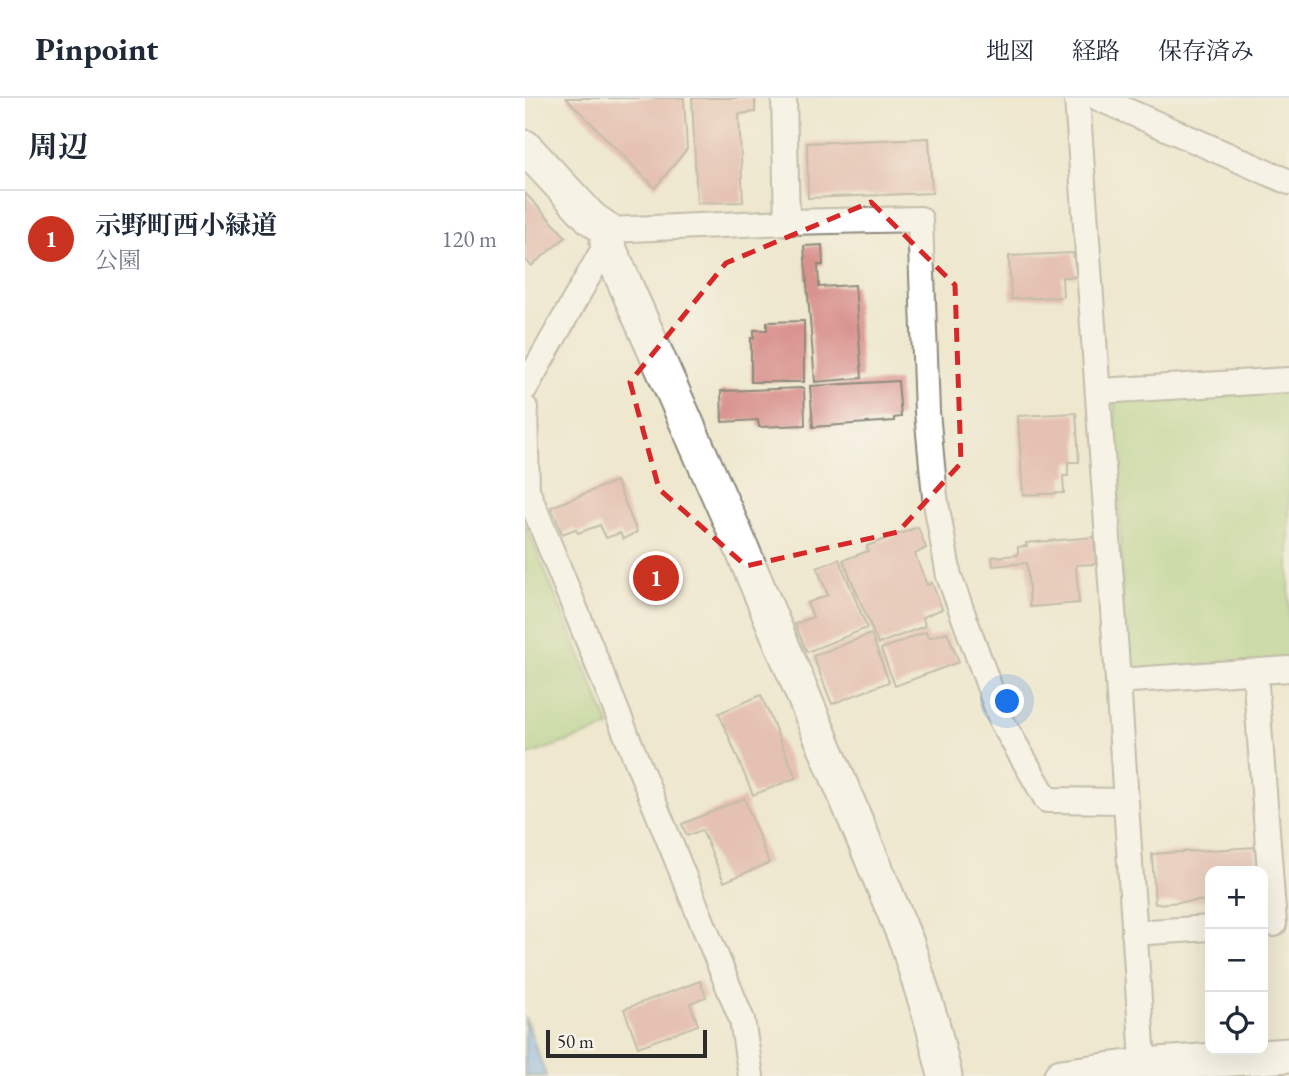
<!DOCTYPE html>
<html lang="ja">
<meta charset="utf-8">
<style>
:root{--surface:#fff;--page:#f6f6f7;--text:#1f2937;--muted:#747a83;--line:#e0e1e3;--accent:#c8321e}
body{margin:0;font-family:"EB Garamond","Noto Serif JP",serif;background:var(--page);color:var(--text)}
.controls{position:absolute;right:21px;bottom:21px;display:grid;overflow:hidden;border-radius:14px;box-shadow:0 7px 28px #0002}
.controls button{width:63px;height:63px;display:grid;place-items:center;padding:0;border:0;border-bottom:2px solid var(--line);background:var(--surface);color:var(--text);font:35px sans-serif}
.scale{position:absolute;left:21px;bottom:18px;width:161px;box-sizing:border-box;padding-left:7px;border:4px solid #2b2b2b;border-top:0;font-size:19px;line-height:24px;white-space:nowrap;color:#2b2b2b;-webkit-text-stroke:5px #f7f3e8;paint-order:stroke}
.you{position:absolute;left:483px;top:604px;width:24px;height:24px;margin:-18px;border:5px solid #fff;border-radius:50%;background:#1a73e8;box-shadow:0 0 0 10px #1a73e833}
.badge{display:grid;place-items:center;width:46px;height:46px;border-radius:50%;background:var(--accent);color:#fff;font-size:23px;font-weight:700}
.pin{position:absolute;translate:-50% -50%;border:4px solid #fff;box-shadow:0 2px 7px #0006}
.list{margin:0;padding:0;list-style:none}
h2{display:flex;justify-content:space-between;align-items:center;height:91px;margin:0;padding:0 28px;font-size:30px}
h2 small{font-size:23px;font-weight:400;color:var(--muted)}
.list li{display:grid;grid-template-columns:46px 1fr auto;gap:21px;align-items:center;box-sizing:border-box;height:98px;padding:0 28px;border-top:2px solid var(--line)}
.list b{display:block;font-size:26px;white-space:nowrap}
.list p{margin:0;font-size:23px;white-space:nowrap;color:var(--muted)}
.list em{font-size:23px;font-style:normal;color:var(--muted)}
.icon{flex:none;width:38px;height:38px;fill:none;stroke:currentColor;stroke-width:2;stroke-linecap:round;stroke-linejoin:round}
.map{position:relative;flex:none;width:764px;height:978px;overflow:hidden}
header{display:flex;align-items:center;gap:42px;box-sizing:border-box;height:98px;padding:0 35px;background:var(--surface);border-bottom:2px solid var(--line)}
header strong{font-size:33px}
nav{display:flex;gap:38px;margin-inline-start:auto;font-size:24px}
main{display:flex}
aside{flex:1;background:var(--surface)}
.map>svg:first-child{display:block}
.green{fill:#a5cd79;stroke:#687c52;stroke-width:2}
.water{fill:#7db3ec;stroke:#546f8c;stroke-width:2}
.building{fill:#d9938e}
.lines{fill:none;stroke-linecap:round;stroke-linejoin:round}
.street-casing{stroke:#8d8a7d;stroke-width:28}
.secondary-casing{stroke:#8d8a7d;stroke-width:37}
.street{stroke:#fff;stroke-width:24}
.secondary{stroke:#fff;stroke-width:33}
.marked{fill:none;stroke:#d62828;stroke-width:5;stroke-dasharray:14 9;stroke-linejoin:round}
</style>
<header>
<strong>Pinpoint</strong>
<nav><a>地図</a><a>経路</a><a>保存済み</a></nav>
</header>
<main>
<aside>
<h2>周辺<small></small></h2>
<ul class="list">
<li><span class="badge">1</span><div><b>示野町西小緑道</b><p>公園</p></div><em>120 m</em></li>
</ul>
</aside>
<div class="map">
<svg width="764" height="978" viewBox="0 0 764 978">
<rect width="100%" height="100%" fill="#f7f3e8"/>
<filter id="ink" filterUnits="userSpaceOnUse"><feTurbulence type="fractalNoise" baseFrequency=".0143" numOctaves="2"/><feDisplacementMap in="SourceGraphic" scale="14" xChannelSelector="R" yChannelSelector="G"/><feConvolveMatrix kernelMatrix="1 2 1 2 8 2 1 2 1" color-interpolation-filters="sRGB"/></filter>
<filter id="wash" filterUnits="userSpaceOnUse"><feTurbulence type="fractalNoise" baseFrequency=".00686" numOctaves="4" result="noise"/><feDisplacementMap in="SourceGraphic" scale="28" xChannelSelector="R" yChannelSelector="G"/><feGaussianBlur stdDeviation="1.57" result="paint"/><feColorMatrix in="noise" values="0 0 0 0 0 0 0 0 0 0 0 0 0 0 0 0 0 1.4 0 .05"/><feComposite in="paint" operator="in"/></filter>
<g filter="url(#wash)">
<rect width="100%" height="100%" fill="#efe8cf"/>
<g class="green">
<polygon points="764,292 764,562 601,573 589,301"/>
<polygon points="0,425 85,629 0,658"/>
</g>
<polygon class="water" points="0,919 21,978 0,978"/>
<g id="blocks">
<g class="building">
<polygon points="41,0 159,0 162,51 130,90"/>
<polygon points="167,0 230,0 230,14 214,16 218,104 172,105"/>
<polygon points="404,40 407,95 283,100 282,45"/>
<polygon points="0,95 41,139 6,168 0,161"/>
<polygon points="297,147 298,167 293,167 294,189 330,187 337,280 290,284 279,148"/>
<polygon points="548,155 552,179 537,179 538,199 486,201 484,158"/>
<polygon points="279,223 279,284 226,284 226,240 229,240 229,232 242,232 242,224"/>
<polygon points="373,283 376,319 369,320 369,323 288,329 285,288"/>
<polygon points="279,290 280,327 234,329 233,322 197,324 196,293"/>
<polygon points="551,315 554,364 543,364 543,378 538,378 539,395 498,397 493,318"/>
<polygon points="91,383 112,434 98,441 95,435 81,440 75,427 53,435 50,431 37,436 26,409"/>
<polygon points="393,429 401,450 390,456 402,487 407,485 417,511 398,519 400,528 353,546 318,462 343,453 342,448"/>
<polygon points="569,439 571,466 551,467 554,505 505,509 502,465 468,468 467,459 493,457 493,449 502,448 501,445"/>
<polygon points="314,461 342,530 282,554 270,526 288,519 282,505 303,497 292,470"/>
<polygon points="401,534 403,540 422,534 434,564 370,588 356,551"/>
<polygon points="346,536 364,584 307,606 288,558"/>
<polygon points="236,597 271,680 228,697 194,615"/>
<polygon points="219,700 244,765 199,784 177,732 162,738 157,726"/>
<polygon points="730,749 732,773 685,773 685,802 630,806 627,756"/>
<polygon points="175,883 181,899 165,905 173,927 113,949 99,911"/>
</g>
</g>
</g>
<g filter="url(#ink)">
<use href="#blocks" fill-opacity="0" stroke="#8d8a7d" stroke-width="2"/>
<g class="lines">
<defs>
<g id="street">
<polyline points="552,0 593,583 764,571"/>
<polyline points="573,0 764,84"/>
<polyline points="262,124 395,121 402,314 410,399 424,478 477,624 522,702 600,703"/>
<polyline points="83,132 262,124 259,0"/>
<polyline points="0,290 82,145"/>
<polyline points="574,293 764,282"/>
<polyline points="0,310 2,392 217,922 226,978"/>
<polyline points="730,574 749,826"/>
<polyline points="593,583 619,978"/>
<polyline points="609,835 685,830"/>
</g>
<g id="secondary">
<polyline points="0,49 66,120 83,132 82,145 209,432 382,845 408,928 420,978"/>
<polyline points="536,978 618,967 764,957"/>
</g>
</defs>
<use href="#street" class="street-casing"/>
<use href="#secondary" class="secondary-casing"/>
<use href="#street" class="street"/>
<use href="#secondary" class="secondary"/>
</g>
</g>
<path d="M0 0H764V978H0ZM346,104l84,83 6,178 -63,69 -152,34 -87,-77 -29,-107 96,-119z" fill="#efe8cf" fill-opacity=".55" fill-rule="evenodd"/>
<path class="marked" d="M346,104l84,83 6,178 -63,69 -152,34 -87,-77 -29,-107 96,-119z"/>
</svg>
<div class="controls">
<button>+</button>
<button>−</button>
<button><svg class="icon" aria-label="locate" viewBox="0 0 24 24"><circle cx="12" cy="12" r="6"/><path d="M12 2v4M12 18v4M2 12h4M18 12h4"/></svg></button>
</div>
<div class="scale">50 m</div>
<div class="you"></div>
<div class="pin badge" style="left:131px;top:480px">1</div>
</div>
</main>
